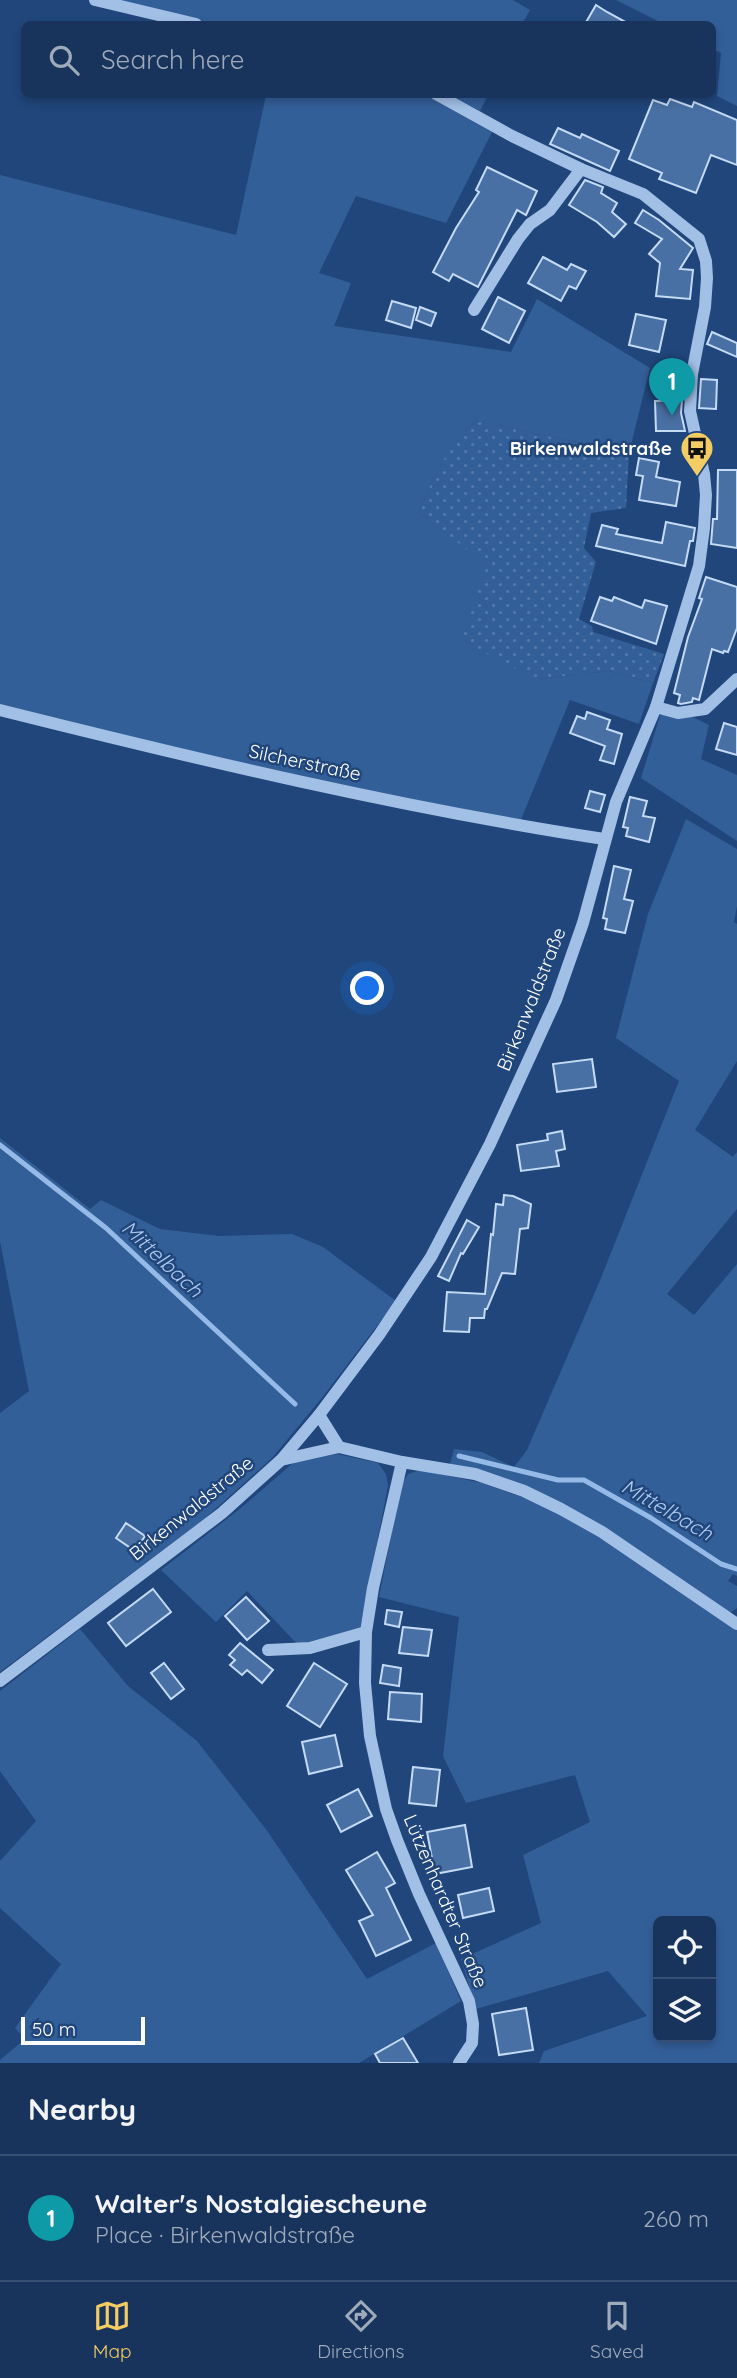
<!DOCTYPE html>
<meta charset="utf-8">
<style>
:root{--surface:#18345c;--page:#213c62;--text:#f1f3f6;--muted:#9faabb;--line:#364f72;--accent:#f3cc63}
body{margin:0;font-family:Quicksand,sans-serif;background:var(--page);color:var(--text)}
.controls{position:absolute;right:21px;bottom:21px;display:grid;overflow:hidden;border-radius:10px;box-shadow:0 4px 10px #0003}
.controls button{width:63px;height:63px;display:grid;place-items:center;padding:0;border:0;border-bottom:2px solid var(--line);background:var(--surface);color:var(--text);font:35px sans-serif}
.scale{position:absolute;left:21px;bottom:18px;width:124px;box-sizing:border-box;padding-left:7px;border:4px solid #fff;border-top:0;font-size:19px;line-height:24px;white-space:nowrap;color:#fff;-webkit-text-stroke:5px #20467b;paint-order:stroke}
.you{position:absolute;left:368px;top:989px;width:24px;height:24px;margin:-18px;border:5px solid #fff;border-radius:50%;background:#1a73e8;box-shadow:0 0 0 10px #1a73e833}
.badge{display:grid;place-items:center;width:46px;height:46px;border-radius:50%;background:var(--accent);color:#fff;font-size:23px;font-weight:700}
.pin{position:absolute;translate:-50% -58px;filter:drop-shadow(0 2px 4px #0008)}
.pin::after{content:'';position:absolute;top:37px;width:24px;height:21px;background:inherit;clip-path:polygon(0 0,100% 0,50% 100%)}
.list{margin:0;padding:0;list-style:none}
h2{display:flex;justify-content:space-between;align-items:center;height:91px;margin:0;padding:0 28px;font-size:30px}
h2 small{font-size:23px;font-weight:400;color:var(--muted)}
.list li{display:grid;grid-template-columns:46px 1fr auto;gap:21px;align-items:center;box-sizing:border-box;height:126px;padding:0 28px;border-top:2px solid var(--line)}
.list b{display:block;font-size:26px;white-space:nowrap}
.list p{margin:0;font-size:23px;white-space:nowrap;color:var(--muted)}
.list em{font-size:23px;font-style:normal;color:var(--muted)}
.icon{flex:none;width:38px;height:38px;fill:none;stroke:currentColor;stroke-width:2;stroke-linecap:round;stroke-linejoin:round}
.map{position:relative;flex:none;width:737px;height:2063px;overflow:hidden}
.search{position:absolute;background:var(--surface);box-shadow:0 4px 10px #0003;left:21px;right:21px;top:21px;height:77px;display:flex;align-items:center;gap:18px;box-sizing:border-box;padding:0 24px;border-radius:10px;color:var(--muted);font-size:26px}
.sheet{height:217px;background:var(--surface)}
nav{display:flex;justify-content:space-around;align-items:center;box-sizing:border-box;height:98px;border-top:2px solid var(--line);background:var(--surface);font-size:19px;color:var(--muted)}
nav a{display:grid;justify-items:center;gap:4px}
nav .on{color:var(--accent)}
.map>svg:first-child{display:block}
.green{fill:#335f99;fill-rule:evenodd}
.garden{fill:url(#garden-dots)}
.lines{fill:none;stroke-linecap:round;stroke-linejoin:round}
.stream{stroke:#96bae7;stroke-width:5}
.building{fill:#4970a4;stroke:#c5daf5;stroke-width:2}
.minor{stroke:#a2bfe6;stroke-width:12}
.labels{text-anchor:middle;stroke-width:5;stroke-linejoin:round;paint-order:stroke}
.poi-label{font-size:19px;font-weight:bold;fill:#fff;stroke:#20467b;text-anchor:end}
.street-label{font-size:19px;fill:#fff;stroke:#20467b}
.water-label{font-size:21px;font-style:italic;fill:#adc9ee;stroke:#20467b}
</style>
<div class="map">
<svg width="737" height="2063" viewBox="0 0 737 2063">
<defs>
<pattern id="garden-dots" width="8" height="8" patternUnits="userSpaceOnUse" patternTransform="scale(1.75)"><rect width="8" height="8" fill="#335f99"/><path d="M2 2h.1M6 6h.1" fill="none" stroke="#5277a8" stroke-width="1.8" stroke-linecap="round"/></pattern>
</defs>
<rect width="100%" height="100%" fill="#20467b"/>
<g class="green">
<polygon points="114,0 513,0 530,10 522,24 216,24"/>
<polygon points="616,0 737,0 737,106 717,96 721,53 713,49 712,24 664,24"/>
<path d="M266,95h159l67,37 -46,91 -90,-27 -37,77 32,10 -17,43 177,26 26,-53 113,69 -21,85 -153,-32c-32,33 -41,50 -57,92l69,52 49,114 72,-8 44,12 -14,41 -69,-24 -50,122c-174,-35 -348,-73 -520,-118v-529l236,60z"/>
<polygon points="449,95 488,95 480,111"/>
<polygon points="664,703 709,725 701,759 737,775 737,841 641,778"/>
<polygon points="686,819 737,849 737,906 734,922 737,924 737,1061 695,1130 733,1157 737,1152 737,1209 667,1294 694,1315 737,1264 737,1576 733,1574 728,1581 737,1586 737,1608 730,1613 609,1533 450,1464 454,1449 482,1452 514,1467 527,1450 601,1278 679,1081 616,1038 648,914"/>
<polygon points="0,1138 90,1209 101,1200 160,1229 219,1236 292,1234 323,1247 396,1301 321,1399 272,1458 203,1520 0,1672 0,1413 29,1391 0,1241"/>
<polygon points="337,1454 378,1463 386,1474 388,1486 360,1630 299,1646 247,1591 216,1622 161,1570 241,1508 293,1463"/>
<path d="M420,1470l62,13 59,21 70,40 126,86v433h-198l5,-12 103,-35 -39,-45 -132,38 -15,-50 80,-36 -18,-68 67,-33 -15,-47 -109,28 -23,-47 16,-139 -80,-20 22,-112 7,-11zM658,1921h53v116h-53z"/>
<polygon points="80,1629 128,1686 197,1741 268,1832 367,1979 436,1943 461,2001 359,2063 0,2063 0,2060 25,2039 15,2028 61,1964 0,1908 0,1861 36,1821 0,1771 0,1691"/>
</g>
<path class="garden" d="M476,421l153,32 -3,55 -35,5 -7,35 12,14 -17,57 13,7 1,6 71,22 -11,29 -44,-12 -72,8 -76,-38 26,-76 -68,-52c16,-42 25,-60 57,-92z"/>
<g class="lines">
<g class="stream">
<polyline points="0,1145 106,1228 295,1404"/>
<polyline points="459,1456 558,1480 584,1480 651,1518 721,1564 737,1569"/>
</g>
</g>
<g class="building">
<polygon points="596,5 607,12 629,24 585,24"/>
<polygon points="670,99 692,107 694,102 737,120 737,165 711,155 696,193 659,179 662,173 629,159 653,100 667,105"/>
<polygon points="558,128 580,138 582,134 619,151 610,171 550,144"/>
<polygon points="487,167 537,191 526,215 517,210 478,287 453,274 449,281 433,272 456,228 479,192 476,190"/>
<polygon points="585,180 603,187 601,193 617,203 612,212 626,224 614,237 597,222 569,205"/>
<polygon points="643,210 659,220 693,248 680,269 693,270 690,299 656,296 660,263 649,254 662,239 635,223"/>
<polygon points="543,257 567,270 571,264 586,271 576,289 569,286 561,301 528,283"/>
<polygon points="498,297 525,311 509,343 482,329"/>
<polygon points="392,301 416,308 411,328 386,320"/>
<polygon points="420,307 436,313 431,326 416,320"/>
<polygon points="636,314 666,320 659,352 629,345"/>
<polygon points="712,332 737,343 737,357 707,344"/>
<polygon points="701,379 717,380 716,409 699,408"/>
<polygon points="682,400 681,413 685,431 656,431 655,401"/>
<polygon points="639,458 659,462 656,477 680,482 676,506 639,500 643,476 636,475"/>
<polygon points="718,470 737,470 737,548 711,544 713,519 717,519"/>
<polygon points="666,522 695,528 693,541 690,541 685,566 596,546 602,525 618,529 616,534 662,543"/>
<polygon points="706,577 737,587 737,628 728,652 724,651 723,653 712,649 699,700 693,698 692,702 681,704 678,703 680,695 674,693 688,637 702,599 699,598"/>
<polygon points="600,597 612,601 614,597 642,608 645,600 667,606 656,644 591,621"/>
<polygon points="587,712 610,720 607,729 622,734 614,764 600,760 605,746 570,733 577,716 585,719"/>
<polygon points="724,723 737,727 737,755 716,749"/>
<polygon points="590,791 605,795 600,812 585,808"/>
<polygon points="630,797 647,801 643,816 655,818 649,842 626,836 628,828 623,827"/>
<polygon points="614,866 631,870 624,899 633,901 625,933 605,929 607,919 603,918"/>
<polygon points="592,1059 596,1087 557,1092 553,1064"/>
<polygon points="562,1131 565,1149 556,1151 559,1166 521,1171 517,1145 548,1140 547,1134"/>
<polygon points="504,1195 513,1196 531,1204 528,1228 520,1229 515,1274 502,1273 487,1309 485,1309 484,1318 470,1318 469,1332 444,1331 447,1292 485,1294 491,1234 493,1235 496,1204 503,1205"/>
<polygon points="467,1220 479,1227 463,1254 461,1253 449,1281 438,1276"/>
<polygon points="126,1523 145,1536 135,1551 116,1538"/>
<polygon points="153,1589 171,1612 126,1646 108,1623"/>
<polygon points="246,1597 269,1621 247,1640 225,1616"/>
<polygon points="387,1610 402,1612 399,1627 385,1624"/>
<polygon points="403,1627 432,1630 428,1656 399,1653"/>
<polygon points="240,1643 273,1670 262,1683 247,1670 242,1675 230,1665 235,1660 229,1655"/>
<polygon points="164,1663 184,1689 171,1699 151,1673"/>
<polygon points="314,1663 347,1684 320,1727 287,1706"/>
<polygon points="383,1665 401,1668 399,1686 380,1683"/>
<polygon points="390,1692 422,1694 421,1722 388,1719"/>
<polygon points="335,1735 342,1766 309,1774 302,1742"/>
<polygon points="413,1767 440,1770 436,1806 409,1803"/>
<polygon points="358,1789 372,1816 341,1832 327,1805"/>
<polygon points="465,1825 472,1867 435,1874 427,1832"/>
<polygon points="377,1852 395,1883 386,1888 411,1940 376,1956 359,1921 373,1915 346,1870"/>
<polygon points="489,1888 494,1911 463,1918 458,1895"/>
<polygon points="526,2008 533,2050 499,2055 492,2014"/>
<polygon points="403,2038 418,2063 380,2063 375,2054"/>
</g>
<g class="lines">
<g class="minor">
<polyline points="95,0 196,24"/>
<polyline points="474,310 518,239 530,224 550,210 581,169"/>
<polyline points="656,707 678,713 705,709 737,679"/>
<path d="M0,710c200,50 401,98 604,129"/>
<polyline points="319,1415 339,1447"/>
<polyline points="281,1460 339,1447 402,1462 475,1474 524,1491 561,1509 602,1532 737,1624"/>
<polyline points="402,1462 373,1588 366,1632 365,1683 370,1736 386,1809 397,1840 419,1894 469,2001 473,2024 472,2043 459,2063"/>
<polyline points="268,1650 310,1648 366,1632"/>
<polyline points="0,1681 222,1513 281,1460 319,1415 379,1335 431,1257 490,1144 556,1000 583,923 616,802 656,707 699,566 704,528 706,495 704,474 690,411 692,374 705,307 707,278 706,261 699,239 643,194 581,169 512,136 436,94"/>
</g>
</g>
<defs>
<symbol id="bus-pin" viewBox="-11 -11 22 30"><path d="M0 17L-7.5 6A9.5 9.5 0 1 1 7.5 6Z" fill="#f3cc63" stroke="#20467b"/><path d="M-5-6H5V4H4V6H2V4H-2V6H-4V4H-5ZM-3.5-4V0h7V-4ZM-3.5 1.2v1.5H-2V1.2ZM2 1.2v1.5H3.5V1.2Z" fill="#111"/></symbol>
</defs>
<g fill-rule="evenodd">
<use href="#bus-pin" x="678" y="429" width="38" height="52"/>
</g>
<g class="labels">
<g class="poi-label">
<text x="672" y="455">Birkenwaldstraße</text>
</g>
<g class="street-label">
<text transform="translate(305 762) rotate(12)" y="7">Silcherstraße</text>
<text transform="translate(531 999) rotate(-68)" y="7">Birkenwaldstraße</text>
<text transform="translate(191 1508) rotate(-39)" y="7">Birkenwaldstraße</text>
<text transform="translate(446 1901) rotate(67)" y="7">Lützenhardter Straße</text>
</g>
<g class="water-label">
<text transform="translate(162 1259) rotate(43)" y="7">Mittelbach</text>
<text transform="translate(667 1510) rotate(30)" y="7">Mittelbach</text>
</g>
</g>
</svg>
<div class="controls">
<button><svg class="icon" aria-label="locate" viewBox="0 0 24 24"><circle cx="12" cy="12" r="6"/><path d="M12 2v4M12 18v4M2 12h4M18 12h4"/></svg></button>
<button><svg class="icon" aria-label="layers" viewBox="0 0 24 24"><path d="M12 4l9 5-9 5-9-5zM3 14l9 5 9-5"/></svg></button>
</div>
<div class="scale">50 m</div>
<div class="you"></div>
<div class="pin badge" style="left:672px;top:416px;background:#0f9aa8">1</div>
<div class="search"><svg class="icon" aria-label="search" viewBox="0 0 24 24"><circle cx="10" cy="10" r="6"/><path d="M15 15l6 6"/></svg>Search here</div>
</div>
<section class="sheet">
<h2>Nearby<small></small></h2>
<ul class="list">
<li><span class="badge" style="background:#0f9aa8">1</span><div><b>Walter's Nostalgiescheune</b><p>Place · Birkenwaldstraße</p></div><em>260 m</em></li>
</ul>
</section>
<nav>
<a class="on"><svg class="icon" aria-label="map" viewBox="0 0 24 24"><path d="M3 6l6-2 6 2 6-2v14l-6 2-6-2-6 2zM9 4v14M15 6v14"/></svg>Map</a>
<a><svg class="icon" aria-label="directions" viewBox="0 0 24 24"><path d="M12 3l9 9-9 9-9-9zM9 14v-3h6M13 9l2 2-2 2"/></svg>Directions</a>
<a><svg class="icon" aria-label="saved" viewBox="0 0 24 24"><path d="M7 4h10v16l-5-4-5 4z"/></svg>Saved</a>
</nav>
